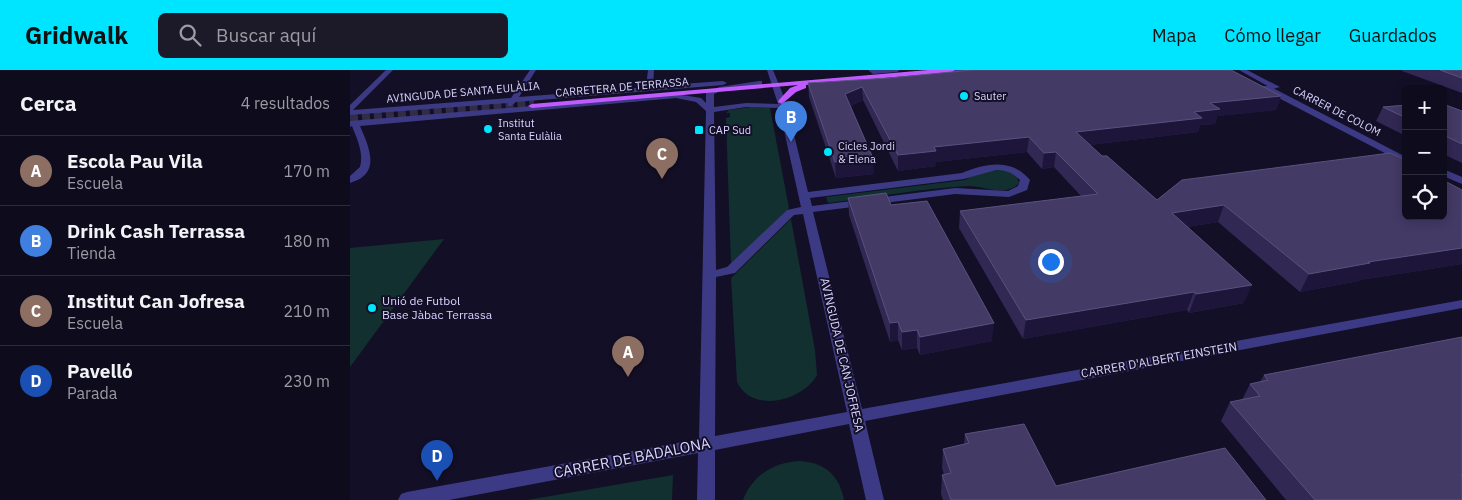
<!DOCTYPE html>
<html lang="es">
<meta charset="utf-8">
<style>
:root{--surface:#0e0b1c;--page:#1c1929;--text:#f1f3f6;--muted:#9b9ba3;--line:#2e2b3b;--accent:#00e5ff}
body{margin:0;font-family:"IBM Plex Sans",sans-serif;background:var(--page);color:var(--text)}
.controls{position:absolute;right:15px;top:15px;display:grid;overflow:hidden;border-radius:8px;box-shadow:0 2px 12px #0003}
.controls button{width:45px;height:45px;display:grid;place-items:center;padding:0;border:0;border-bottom:1px solid var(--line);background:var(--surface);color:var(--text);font:25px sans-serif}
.you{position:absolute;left:700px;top:191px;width:18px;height:18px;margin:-12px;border:4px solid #fff;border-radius:50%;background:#1a73e8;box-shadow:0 0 0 8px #1a73e833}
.badge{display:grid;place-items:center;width:32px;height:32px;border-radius:50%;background:var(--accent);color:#fff;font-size:16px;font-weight:700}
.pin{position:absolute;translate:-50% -41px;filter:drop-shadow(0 1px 2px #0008)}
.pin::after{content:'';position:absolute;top:26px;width:18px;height:15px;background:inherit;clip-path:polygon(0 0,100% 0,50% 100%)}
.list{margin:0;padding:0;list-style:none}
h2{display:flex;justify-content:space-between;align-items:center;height:65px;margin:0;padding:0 20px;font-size:21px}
h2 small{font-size:16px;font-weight:400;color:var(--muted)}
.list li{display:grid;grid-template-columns:32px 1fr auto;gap:15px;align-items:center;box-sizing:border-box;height:70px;padding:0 20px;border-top:1px solid var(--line)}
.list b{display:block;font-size:19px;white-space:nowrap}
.list p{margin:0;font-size:16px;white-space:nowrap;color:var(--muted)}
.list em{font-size:16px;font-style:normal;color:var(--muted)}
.icon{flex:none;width:28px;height:28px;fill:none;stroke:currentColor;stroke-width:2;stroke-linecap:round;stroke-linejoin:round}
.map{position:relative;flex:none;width:1112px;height:430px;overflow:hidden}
header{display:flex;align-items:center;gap:30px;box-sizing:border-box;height:70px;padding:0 25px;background:var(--accent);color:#111}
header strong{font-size:24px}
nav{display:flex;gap:28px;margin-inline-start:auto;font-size:18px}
.search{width:350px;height:45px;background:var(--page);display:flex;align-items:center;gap:12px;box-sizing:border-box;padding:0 18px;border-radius:8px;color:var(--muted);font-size:19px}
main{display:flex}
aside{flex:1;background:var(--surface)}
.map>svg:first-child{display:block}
.green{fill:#12302f}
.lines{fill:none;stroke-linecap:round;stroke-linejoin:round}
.major-tunnel{stroke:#312d47;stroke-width:8;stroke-dasharray:8 4;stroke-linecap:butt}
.minor{fill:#3d3a85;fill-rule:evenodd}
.major{fill:#c25bff;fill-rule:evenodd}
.wall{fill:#312854}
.shaded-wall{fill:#1d163a}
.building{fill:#433a66;stroke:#5a527e}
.poi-dot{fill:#00e5ff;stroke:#130f26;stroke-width:2}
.labels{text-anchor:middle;stroke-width:4;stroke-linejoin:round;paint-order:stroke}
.far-street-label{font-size:11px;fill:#d9d4ff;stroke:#130f26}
.far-poi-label{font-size:11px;fill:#d9d4ff;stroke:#130f26;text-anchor:start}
.poi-label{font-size:12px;fill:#d9d4ff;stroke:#130f26;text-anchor:start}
.street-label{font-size:12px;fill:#d9d4ff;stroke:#130f26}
.near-street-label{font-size:15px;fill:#d9d4ff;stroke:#130f26}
</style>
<header>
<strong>Gridwalk</strong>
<div class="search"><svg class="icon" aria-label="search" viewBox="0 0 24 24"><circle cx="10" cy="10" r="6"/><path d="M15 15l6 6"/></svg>Buscar aquí</div>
<nav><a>Mapa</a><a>Cómo llegar</a><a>Guardados</a></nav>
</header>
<main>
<aside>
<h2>Cerca<small>4 resultados</small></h2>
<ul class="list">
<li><span class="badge" style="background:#8d6e63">A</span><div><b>Escola Pau Vila</b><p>Escuela</p></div><em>170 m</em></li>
<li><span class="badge" style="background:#3f7fe0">B</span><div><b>Drink Cash Terrassa</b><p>Tienda</p></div><em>180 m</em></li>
<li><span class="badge" style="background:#8d6e63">C</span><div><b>Institut Can Jofresa</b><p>Escuela</p></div><em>210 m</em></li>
<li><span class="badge" style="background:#1a4fb4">D</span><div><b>Pavelló</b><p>Parada</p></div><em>230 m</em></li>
</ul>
</aside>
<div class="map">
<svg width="1112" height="430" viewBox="0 0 1112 430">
<rect width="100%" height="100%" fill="#130f26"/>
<g class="green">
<polygon points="402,37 420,38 439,138 381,195 376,48 380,47 380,43 376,43 379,40"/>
<path d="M641,100h14l11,5 3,8c-13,15 -36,2 -52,3 -46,3 -93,11 -139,17l-2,-6 139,-17 14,-7z"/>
<path d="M441,149l24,131 2,25c-14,26 -65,39 -80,7l-6,-104z"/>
<polygon points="94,169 0,297 0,178"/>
<path d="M448,391c26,1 41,13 46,39h-101c9,-24 30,-37 55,-39z"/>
<polygon points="323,405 322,430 177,430"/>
</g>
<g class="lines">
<polyline class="major-tunnel" points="0,48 184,32"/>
<g class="minor">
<polygon points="36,0 43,0 3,40 161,28 180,0 186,0 169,27 296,17 298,0 304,0 303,16 373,11 377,13 373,15 166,32 161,36 158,36 158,33 0,45 0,35"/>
<path d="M417,0h6l13,32 22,90 154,-19c23,-10 50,-15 68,7l-3,10 -18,7 -54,-3 -142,18 49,197 600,-109v8l-597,113 19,79h-18l-17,-76 -134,26v50h-18l1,-47 -249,47h-51l3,-6 6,-2 292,-53 7,-328 -10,-9 -20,-4 -316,28c9,21 22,48 -10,57v-7l10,-9c4,-14 -3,-28 -8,-41l-2,1v-6l326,-27 25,4 5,5v-10l13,-6 40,-6h3v4l-41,6 -7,3v13l32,-4 32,1zM396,37l33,1 22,99 -14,3 -60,57 -11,3 -2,-158zM646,100c10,0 17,3 24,10l-2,6 -10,5 -53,-3 -143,18 -2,-8 154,-19zM453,144l44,198 -132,24 1,-159 19,-4 59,-58z"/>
<polygon points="518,0 550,0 547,2 523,4"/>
<polygon points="606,0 633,0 630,2 560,8 556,6 560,4"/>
<polygon points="889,0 897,0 930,17 923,19"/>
<polygon points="913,16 919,16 1056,87 1056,94 913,20"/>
<polygon points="1093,99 1112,107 1112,114 1093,106"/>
</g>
<polygon class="major" points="578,0 605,0 602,2 456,15 456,18 446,22 432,34 428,32 429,30 440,18 448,15 182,38 178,36 182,34"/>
</g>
<g class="wall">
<polygon points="1052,0 1112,0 1112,23 1052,1"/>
<polygon points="458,13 931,26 926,40 867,46 865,54 850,55 848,62 740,75 752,86 807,130 1112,120 1112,194 1010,210 1009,211 950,222 868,152 837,157 894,233 839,243 837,240 673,269 609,158 610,141 731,126 704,97 692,99 677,82 586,92 586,96 548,101 513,30 501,36 524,104 486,108 459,27"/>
<polygon points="1093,34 1112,41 1112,93 1093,84"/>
<polygon points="1056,35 1056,66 1026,51 1033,37"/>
<polygon points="498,128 541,135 642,271 570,285 567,278 552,280 548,270 540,272 499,145"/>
<polygon points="914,305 1112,430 936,430 871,351 880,332 892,330 900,314 910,312"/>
<polygon points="615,364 706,416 916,430 593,430 591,424 592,405 594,405 592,398 593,379 614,374"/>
</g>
<g class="shaded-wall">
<polygon points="512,17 513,30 496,38 495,24"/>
<polygon points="931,26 926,40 867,46 865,54 850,55 848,62 723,77 726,62 844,42 860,33"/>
<polygon points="679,67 677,82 586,92 586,96 548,101 548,85 584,77"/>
<polygon points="706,82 704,97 692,99 694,83"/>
<polygon points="523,88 524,104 486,108 485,92"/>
<polygon points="874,135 868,152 816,160 822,143"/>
<polygon points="1112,178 1112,194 1010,210 1009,211 950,222 959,204 1018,192"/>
<polygon points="902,215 894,233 839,243 846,224"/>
<polygon points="844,222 837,240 673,269 676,250"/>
<polygon points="548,252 548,270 540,272 540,253"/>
<polygon points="644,253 642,271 570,285 570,267"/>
<polygon points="567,260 567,278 552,280 552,262"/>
</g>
<g class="building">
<polygon points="622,0 881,0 931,26 860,33 870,39 844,42 852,48 726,62 752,86 757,86 807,130 832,110 1040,83 1056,90 1056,146 1093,146 1093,110 1112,120 1112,178 1018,192 1020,193 959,204 874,135 822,143 902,215 846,224 844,222 676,250 610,141 748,124 706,82 694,83 679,67 584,77 586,81 548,85 512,17 495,24 523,88 485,92 458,13 539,8"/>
<polygon points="1090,0 1112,0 1112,8"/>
<polygon points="1093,34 1112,41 1112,74 1093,65"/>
<polygon points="1056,35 1056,48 1033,37"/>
<polygon points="536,123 541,135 577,131 644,253 570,267 567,260 552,262 548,252 540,253 498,128"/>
<polygon points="1112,267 1112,404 1111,405 1112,406 1112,430 965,430 880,332 910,326 900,314 918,310 914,305"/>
<polygon points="674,354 706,416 875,378 916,430 601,430 592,405 601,403 593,379 619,373 615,364"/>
</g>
<g class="poi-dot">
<circle cx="614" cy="26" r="5"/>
<circle cx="138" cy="59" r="5"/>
<rect x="344" y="55" width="10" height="10" rx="2.5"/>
<circle cx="478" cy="82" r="5"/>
<circle cx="22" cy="238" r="5"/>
</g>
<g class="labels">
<g class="far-street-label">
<text transform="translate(272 17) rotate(-5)" y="4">CARRETERA DE TERRASSA</text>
<text transform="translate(113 22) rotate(-5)" y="4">AVINGUDA DE SANTA EULÀLIA</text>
<text transform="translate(987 41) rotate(27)" y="4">CARRER DE COLOM</text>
</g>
<g class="far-poi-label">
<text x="624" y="30">Sauter</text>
<text x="148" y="57">Institut<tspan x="148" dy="13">Santa Eulàlia</tspan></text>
<text x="359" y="64">CAP Sud</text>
<text x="488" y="80">Cicles Jordi<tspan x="488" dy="13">&amp; Elena</tspan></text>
</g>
<g class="poi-label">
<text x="32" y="235">Unió de Futbol<tspan x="32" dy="14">Base Jàbac Terrassa</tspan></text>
</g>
<g class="street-label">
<text transform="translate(492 285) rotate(77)" y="4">AVINGUDA DE CAN JOFRESA</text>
<text transform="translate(809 290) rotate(-10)" y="4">CARRER D'ALBERT EINSTEIN</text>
</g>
<g class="near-street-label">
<text transform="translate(282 388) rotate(-11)" y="5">CARRER DE BADALONA</text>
</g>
</g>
</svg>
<div class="controls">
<button>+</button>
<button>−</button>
<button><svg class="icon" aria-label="locate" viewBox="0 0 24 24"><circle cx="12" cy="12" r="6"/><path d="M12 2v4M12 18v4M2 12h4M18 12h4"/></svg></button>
</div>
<div class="you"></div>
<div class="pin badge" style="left:278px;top:307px;background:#8d6e63">A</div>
<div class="pin badge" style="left:441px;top:72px;background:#3f7fe0">B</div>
<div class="pin badge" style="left:312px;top:109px;background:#8d6e63">C</div>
<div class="pin badge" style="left:87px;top:411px;background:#1a4fb4">D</div>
</div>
</main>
